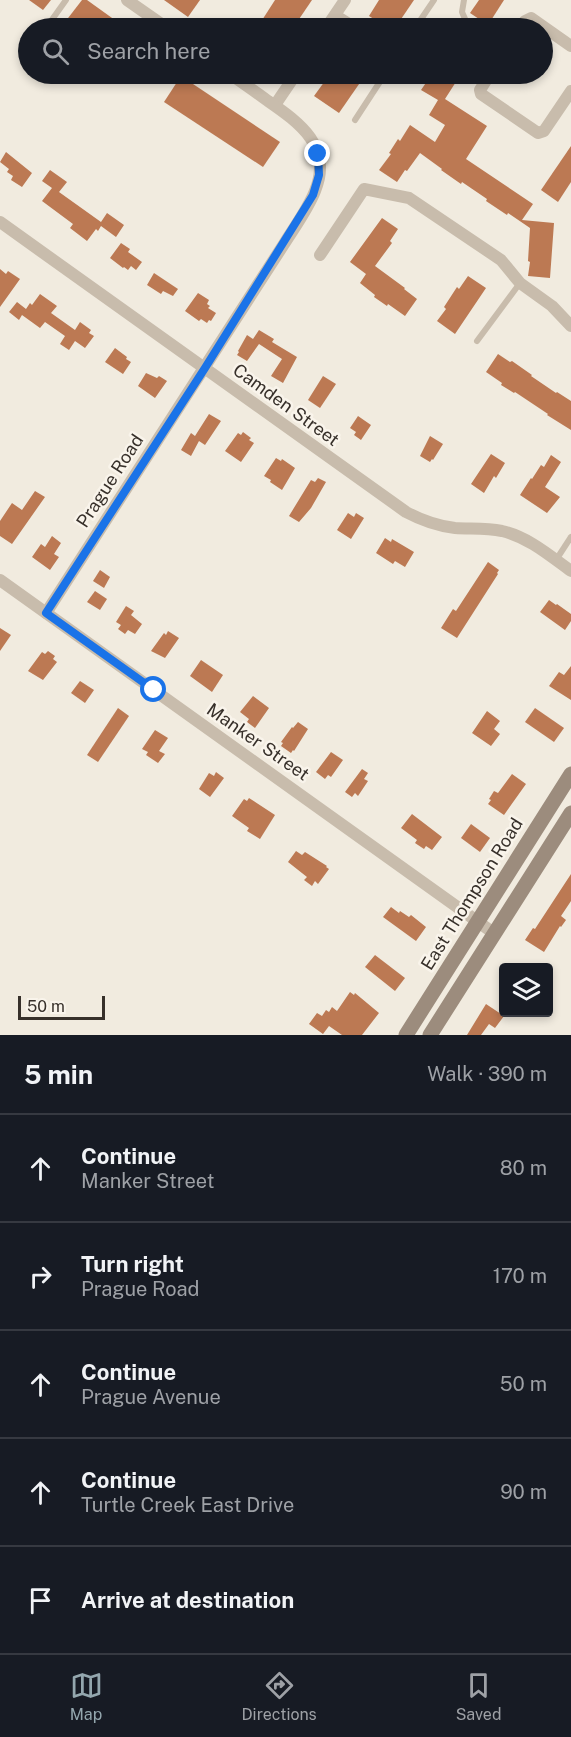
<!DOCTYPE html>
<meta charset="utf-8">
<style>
:root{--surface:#171b24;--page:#20242c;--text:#f1f3f6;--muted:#9ea1a6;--line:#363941;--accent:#94a7ae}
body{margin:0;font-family:"Public Sans",sans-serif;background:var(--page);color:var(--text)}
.controls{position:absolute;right:18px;bottom:18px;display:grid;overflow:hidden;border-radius:6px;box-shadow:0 3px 9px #0003}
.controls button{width:54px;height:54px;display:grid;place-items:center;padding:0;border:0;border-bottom:2px solid var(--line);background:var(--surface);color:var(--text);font:30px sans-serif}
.scale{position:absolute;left:18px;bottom:15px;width:87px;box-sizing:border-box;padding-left:6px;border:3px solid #37302a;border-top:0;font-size:16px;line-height:21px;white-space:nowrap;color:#37302a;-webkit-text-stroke:4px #f9f4eb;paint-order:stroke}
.stop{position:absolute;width:18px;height:18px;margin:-14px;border:4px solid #1a73e8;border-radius:50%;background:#fff}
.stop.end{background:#1a73e8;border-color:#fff;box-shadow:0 2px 6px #0008}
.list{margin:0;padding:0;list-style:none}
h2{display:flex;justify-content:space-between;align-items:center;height:78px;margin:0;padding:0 24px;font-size:26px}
h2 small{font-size:20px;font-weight:400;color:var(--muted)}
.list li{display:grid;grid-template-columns:39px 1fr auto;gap:18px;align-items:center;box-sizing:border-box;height:108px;padding:0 24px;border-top:2px solid var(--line)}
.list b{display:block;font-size:22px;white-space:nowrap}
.list p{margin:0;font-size:20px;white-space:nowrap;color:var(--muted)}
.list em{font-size:20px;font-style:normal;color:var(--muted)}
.icon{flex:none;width:33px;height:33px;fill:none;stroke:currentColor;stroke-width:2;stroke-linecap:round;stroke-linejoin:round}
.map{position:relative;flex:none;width:571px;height:1035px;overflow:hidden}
.search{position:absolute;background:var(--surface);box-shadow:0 3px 9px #0003;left:18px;right:18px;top:18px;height:66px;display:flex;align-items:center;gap:15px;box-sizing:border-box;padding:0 21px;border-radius:33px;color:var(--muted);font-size:22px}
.sheet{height:618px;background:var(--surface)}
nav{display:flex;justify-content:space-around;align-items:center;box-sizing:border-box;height:84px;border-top:2px solid var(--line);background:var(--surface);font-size:16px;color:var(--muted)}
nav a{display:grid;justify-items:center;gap:3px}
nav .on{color:var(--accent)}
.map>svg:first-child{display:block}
.building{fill:#bc7953}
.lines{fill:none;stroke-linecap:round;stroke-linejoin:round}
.service{stroke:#c8bcac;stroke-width:6}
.minor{stroke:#c8bcac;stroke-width:12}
.secondary{stroke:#9c8c7d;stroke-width:15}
.route{stroke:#1a73e8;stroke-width:8}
.labels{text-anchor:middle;stroke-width:5;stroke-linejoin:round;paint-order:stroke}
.street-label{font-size:18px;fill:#37302a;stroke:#f9f4eb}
</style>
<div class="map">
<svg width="571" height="1035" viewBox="0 0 571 1035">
<rect width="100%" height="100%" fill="#f1ebdf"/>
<g class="building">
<polygon points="29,0 51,0 43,10"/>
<polygon points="82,0 87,0 126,28 74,28 65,22"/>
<polygon points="164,0 200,0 188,17"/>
<polygon points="275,0 312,0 293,28 257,28"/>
<polygon points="379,0 414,0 395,28 388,28 369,16"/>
<polygon points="479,0 504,0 488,25 470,13"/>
<polygon points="330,74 366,74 339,113 314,96"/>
<polygon points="432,74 461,74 445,99 487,126 466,159 533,204 522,220 554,223 550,278 528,276 530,262 528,261 530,228 508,213 507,215 486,201 487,199 462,182 461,184 441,170 442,169 420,153 407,171 405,170 397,182 379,170 391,154 389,153 398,139 400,141 410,125 435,142 445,125 429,115 438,100 421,90"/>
<polygon points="181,76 280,142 263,167 164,102"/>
<polygon points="571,146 571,182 558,202 541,190"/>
<polygon points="6,152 32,173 22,187 11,180 13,176 7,172 9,169 0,162"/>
<polygon points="50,170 67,182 59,192 101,222 107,213 124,225 116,237 101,226 98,231 96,229 87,241 70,228 73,224 42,201 52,188 42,181"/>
<polygon points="382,218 398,229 390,241 392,243 375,266 405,288 404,289 417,299 405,316 388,304 387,306 374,297 375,295 360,283 366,274 350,262"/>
<polygon points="121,243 130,249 128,252 142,262 136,270 131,266 128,270 124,267 123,268 110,258"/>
<polygon points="0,269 6,274 8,271 20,279 0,307"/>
<polygon points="154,273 178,289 173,296 163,291 161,294 147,285"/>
<polygon points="468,276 486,288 455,334 437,321 446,309 444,307 457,287 459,289"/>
<polygon points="198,293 209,300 207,304 210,306 208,308 216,313 211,321 209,320 207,323 201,319 199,321 185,311"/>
<polygon points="40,294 57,306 51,313 75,330 80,322 91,330 89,333 94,336 85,348 75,341 69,350 60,344 65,336 45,322 40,328 22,315 19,320 9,312 17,302 26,309 30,303 32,305"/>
<polygon points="259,330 274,339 272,342 297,357 283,383 271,376 282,359 259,344 247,361 237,355 239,352 238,351 247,335 253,339"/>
<polygon points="115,348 127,357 126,359 131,362 123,374 105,362"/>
<polygon points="498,354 510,362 512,361 532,375 531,376 556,393 557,392 571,401 571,430 547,415 548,414 515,392 514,393 501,385 502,383 486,372"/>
<polygon points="146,373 157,378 159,376 167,381 155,398 138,386"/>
<polygon points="323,376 336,384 320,408 308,400"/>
<polygon points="209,414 221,421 205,445 199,441 191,456 181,450 191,433 195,436"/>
<polygon points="358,416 371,425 361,440 354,435 356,432 350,428"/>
<polygon points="243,432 251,438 249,440 254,443 241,462 225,451 238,433 241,435"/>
<polygon points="430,436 443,444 433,460 432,459 430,462 420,456"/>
<polygon points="491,454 505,463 496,478 494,476 484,493 471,484"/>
<polygon points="551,455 561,462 545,487 560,497 547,513 520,495 531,478 532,479 541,465 544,467"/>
<polygon points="276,458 281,461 282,459 295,468 282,490 270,482 271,480 264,476"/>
<polygon points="318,478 326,482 311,508 299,522 289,516 311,480 315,482"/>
<polygon points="35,491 45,497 12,544 0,536 0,521 12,503 22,510"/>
<polygon points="348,513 354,517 356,513 364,518 351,539 337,530"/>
<polygon points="52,536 61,543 54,554 59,557 50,570 32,557 41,544 45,547"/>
<polygon points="385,538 391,542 392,539 414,552 405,567 395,561 393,564 376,553"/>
<polygon points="488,562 499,570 497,573 498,574 457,638 441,628 453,609 456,611"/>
<polygon points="100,570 110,577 104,588 93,581"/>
<polygon points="95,591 107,599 100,610 87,602"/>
<polygon points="549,600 556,605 557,604 571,614 571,621 565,630 540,612"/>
<polygon points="126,606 134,611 131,615 142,624 135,634 128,630 125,634 118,629 121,625 116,622"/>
<polygon points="0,628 11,635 0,651"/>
<polygon points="168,631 179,638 165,658 151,651 164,633 166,635"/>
<polygon points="48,651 55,656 53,659 57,662 43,680 28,671 42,652 45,654"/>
<polygon points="201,660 223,675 212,692 190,676"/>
<polygon points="571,666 571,700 549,686 559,672 564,675"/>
<polygon points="80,681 94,690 85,703 71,693"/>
<polygon points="253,696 269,708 255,728 247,722 249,719 240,712"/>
<polygon points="118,708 129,716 98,762 87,755"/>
<polygon points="535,708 564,728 554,742 525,722"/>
<polygon points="487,711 500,721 494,729 500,734 491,746 472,733"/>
<polygon points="298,722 308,729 294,751 293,750 291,753 281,746 283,743 281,742 292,727 293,728"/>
<polygon points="155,730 168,738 159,751 165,754 158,763 146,755 148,752 142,749"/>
<polygon points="331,752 343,760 331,777 328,775 325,779 316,772"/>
<polygon points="362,769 368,773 364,779 368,781 358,796 355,793 352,797 345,792"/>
<polygon points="216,772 224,778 210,797 199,789 209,773 214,776"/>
<polygon points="512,774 526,784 504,815 488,804 491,800 489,799 494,791 498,793"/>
<polygon points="249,798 275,815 260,839 247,831 249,828 232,816 244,799 247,801"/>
<polygon points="412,814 442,837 432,850 426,846 424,849 415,843 417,840 401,828"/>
<polygon points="471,824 490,838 480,852 461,838"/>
<polygon points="296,851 302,855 305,852 327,866 326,867 329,869 318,884 315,881 312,886 304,880 307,877 288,862"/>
<polygon points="571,874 571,901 561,916 566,920 561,927 560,926 544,952 525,940 533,928 535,929"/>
<polygon points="391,907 399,913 400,911 409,917 411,915 426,927 416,941 383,917"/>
<polygon points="375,955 405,978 395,991 365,967"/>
<polygon points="350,992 354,995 355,993 379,1013 362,1035 342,1035 329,1026 323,1034 309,1024 317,1013 322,1016 326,1010 329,1012 332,1007 337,1011"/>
<polygon points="486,1004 504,1016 495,1028 489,1024 481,1035 467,1035"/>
</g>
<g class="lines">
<g class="service">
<polyline points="464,0 462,12 469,28"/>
<polyline points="337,13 361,28"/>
<polyline points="46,28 66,0"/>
<polyline points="415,28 434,0"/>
<polyline points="355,120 385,74"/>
<polyline points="477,341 520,283"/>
<polyline points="556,560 571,537"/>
</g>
<g class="minor">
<polyline points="127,0 167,28"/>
<polyline points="326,28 345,0"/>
<polyline points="520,28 525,21 531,18 571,46"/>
<polyline points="490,74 480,90 481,94 538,133 544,131 571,91"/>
<polyline points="275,105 296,74"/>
<path d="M0,222l406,290c15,8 31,14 49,16 16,1 31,0 47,3 26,6 47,24 69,40"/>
<polyline points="320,255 364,189 409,198 501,260 520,283 552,306 571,326"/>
<polyline points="0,580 495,934"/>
<path d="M46,613l238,-369c10,-16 24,-35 31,-53 18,-44 -15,-68 -47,-90 -12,-9 -25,-18 -38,-27"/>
</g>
<g class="secondary">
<polyline points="406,1035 571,774"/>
<polyline points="430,1035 571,813"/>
</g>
</g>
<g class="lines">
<polyline class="route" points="154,690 46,613 205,368 313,195 319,175 318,154"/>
</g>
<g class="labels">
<g class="street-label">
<text transform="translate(286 405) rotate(36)" y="6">Camden Street</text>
<text transform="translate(110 481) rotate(-57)" y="6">Prague Road</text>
<text transform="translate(258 742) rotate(35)" y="6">Manker Street</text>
<text transform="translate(472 894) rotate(-58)" y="6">East Thompson Road</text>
</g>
</g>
</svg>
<div class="controls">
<button><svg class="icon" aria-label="layers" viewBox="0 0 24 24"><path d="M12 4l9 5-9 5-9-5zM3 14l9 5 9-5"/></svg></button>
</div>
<div class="scale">50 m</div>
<div class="stop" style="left:154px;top:690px"></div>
<div class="stop end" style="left:318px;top:154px"></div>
<div class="search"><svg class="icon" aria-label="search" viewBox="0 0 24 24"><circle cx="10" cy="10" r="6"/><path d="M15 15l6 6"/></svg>Search here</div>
</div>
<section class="sheet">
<h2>5 min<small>Walk · 390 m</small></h2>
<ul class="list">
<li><svg class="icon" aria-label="ahead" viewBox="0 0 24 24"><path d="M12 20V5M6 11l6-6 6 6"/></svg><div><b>Continue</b><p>Manker Street</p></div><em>80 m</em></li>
<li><svg class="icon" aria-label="right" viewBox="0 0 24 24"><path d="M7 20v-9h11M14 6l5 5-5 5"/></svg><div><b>Turn right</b><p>Prague Road</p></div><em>170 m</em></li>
<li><svg class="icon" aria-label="ahead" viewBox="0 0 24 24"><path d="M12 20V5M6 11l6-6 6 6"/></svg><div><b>Continue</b><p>Prague Avenue</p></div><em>50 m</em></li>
<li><svg class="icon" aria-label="ahead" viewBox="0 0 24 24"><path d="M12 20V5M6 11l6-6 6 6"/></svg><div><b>Continue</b><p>Turtle Creek East Drive</p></div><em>90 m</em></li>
<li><svg class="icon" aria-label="arrive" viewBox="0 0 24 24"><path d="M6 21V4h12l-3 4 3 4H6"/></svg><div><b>Arrive at destination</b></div></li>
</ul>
</section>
<nav>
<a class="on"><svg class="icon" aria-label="map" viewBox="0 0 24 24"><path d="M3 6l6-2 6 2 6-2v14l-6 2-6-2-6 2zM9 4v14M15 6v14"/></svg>Map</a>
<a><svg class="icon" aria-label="directions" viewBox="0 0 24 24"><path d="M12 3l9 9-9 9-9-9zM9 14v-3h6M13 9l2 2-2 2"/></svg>Directions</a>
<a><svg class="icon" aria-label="saved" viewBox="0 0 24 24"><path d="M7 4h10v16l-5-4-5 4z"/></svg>Saved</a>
</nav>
